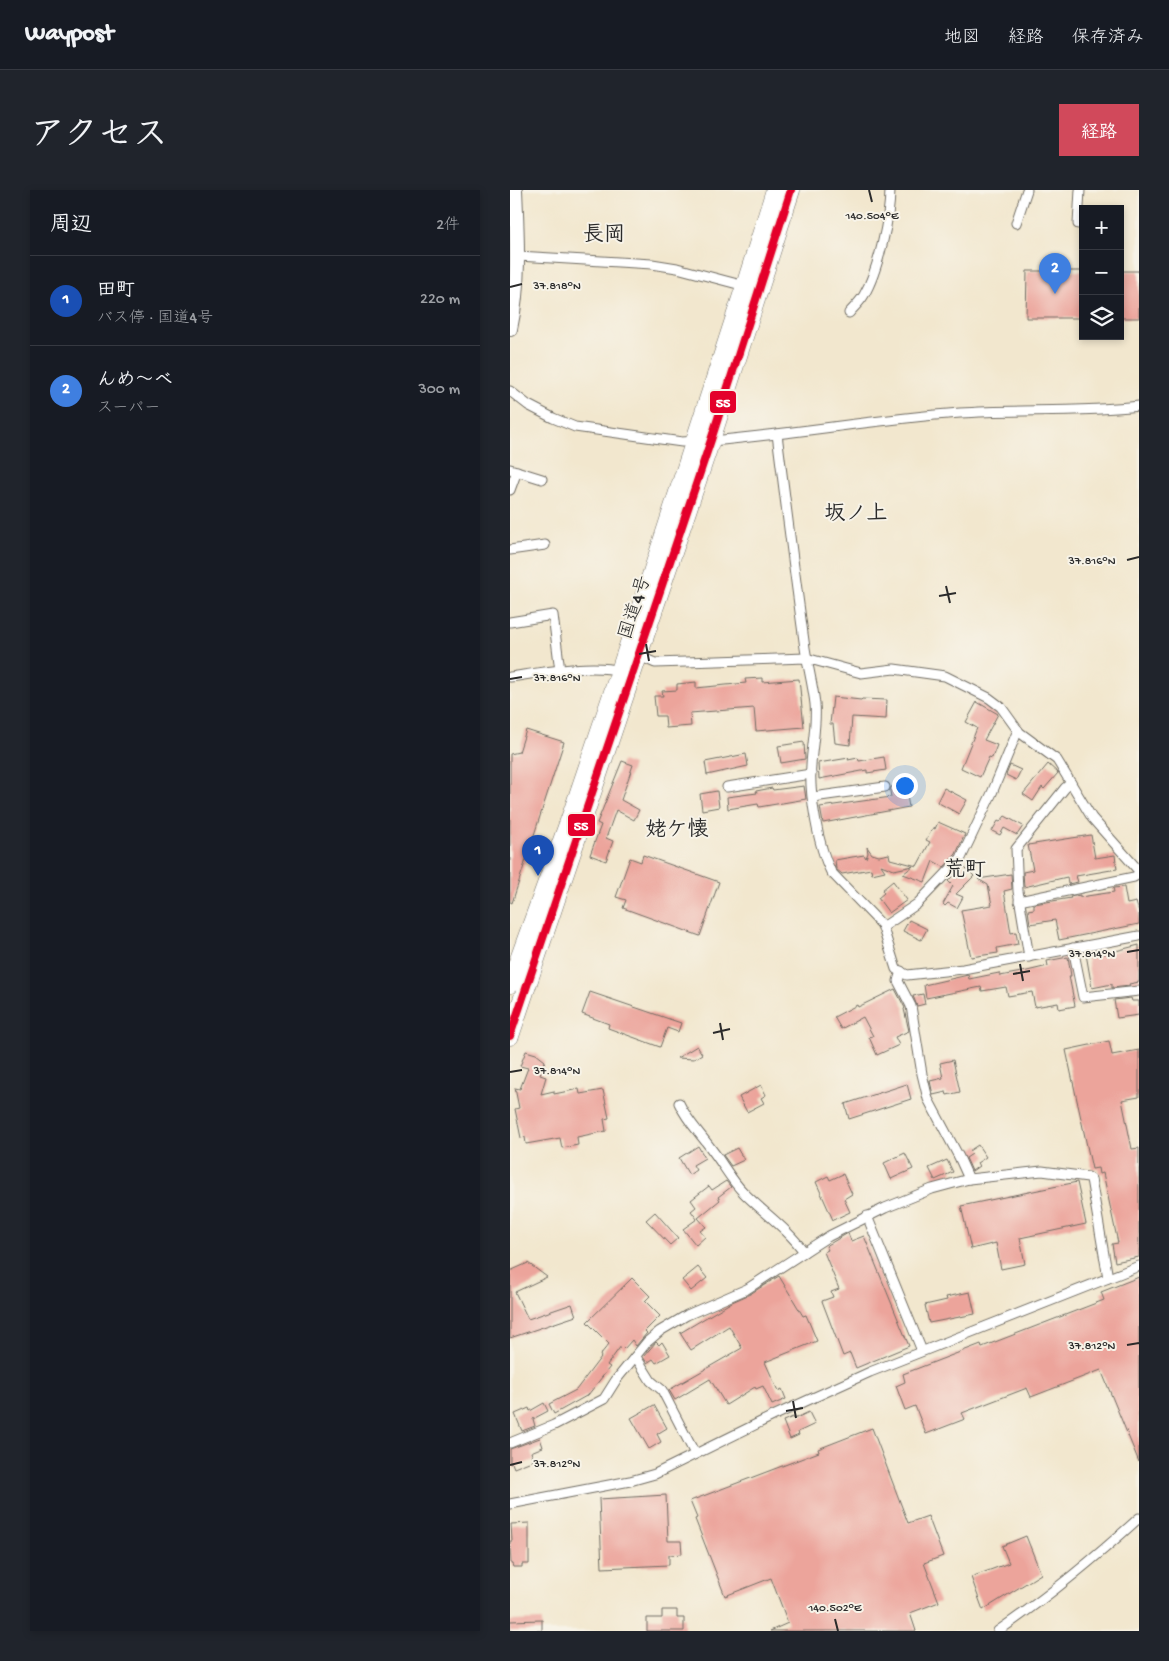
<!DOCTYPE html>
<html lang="ja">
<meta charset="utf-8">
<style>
:root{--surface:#171b24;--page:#20242c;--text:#f1f3f6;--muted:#9ea1a6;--line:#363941;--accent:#d1495b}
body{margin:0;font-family:"Gochi Hand","Klee One",sans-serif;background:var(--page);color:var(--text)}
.controls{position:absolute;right:15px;top:15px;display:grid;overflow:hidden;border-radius:0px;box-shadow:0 2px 8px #0003}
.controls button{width:45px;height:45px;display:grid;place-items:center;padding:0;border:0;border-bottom:1px solid var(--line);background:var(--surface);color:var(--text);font:25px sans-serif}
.you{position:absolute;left:394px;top:595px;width:18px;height:18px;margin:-12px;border:4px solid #fff;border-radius:50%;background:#1a73e8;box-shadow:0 0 0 8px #1a73e833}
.badge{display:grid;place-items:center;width:32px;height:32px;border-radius:50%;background:var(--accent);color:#fff;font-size:16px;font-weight:700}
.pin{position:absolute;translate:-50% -41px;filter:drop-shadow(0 1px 2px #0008)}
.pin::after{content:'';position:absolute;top:26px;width:18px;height:15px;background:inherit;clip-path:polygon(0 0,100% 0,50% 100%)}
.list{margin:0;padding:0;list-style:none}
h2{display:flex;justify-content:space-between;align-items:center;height:65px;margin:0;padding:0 20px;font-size:21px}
h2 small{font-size:16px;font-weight:400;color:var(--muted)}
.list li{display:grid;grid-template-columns:32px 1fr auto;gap:15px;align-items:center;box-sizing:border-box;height:90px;padding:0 20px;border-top:1px solid var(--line)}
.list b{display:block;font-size:19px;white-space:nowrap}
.list p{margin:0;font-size:16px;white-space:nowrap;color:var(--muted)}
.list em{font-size:16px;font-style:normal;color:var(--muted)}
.icon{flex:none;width:28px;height:28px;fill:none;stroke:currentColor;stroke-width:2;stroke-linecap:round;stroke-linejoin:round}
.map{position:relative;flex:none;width:629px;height:1441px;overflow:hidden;border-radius:0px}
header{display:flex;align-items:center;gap:30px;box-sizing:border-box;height:70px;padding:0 25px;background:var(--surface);border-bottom:1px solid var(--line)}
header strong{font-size:24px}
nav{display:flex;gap:28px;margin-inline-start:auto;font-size:18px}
.intro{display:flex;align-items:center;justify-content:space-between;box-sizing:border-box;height:120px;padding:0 30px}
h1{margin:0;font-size:35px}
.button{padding:12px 22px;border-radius:0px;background:var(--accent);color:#fff;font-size:18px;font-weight:700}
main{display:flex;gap:30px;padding:0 30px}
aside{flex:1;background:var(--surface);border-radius:0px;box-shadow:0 2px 8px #0003}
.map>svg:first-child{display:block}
.building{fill:#eca49b}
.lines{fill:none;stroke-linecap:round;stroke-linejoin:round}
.street-casing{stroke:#716d64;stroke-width:11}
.secondary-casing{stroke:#716d64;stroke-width:16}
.highway-casing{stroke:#716d64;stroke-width:19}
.street{stroke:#fff;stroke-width:9}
.secondary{stroke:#fff;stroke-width:14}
.highway{stroke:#fff;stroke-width:18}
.bus-1-casing{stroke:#f7f3e8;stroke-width:11}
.bus-1{stroke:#e4002b;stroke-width:8}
.ticks{fill:none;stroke:#2b2b2b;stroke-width:2}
.labels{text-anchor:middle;stroke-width:4;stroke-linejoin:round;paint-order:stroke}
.street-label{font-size:19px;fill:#2b2b2b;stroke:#f7f3e8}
.quarter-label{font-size:21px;font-weight:bold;fill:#2b2b2b;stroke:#f7f3e8}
.ticks-label{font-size:12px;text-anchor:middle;fill:#2b2b2b;stroke:#f7f3e8;stroke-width:4;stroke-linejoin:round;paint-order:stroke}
.line-badge{stroke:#f7f3e8;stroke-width:2}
.badge-label{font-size:14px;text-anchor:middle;font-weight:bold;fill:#fff}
</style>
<header>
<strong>Waypost</strong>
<nav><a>地図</a><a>経路</a><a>保存済み</a></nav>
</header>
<div class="intro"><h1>アクセス</h1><a class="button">経路</a></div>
<main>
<aside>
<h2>周辺<small>2件</small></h2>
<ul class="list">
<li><span class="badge" style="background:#1a4fb4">1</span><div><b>田町</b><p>バス停 · 国道4号</p></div><em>220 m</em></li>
<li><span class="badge" style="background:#3f7fe0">2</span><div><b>んめ～べ</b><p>スーパー</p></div><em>300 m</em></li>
</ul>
</aside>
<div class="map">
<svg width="629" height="1441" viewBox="0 0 629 1441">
<rect width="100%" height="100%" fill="#f7f3e8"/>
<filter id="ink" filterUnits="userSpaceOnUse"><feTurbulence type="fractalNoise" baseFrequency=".02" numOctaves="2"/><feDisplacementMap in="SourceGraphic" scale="10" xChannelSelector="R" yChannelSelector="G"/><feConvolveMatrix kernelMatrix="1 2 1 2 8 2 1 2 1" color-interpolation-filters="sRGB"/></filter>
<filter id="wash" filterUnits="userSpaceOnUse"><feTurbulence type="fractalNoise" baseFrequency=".0096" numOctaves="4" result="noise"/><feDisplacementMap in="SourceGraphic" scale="20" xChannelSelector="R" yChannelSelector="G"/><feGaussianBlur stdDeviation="1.12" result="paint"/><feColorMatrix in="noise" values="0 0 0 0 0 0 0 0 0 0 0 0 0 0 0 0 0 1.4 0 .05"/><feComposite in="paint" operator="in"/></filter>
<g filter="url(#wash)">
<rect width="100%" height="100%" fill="#f2e7ce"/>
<g id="blocks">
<g class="building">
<polygon points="517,81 573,81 573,128 516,128"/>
<rect x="610" y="81" width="19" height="47"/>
<polygon points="252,488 252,492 289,489 294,537 246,541 244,518 180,523 181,536 156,538 155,526 146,526 144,506 153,506 152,501 167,500 167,494 186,492 186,498 236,493 235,489"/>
<polygon points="323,507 351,510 352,509 377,510 376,529 342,527 340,555 325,553 323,534 320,534"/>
<polygon points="467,512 488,524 474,550 487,555 482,568 479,567 470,587 451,578 467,538 456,532"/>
<polygon points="16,540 54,552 2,713 0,712 0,564 9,562"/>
<polygon points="294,552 295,569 271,573 268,556"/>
<polygon points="236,564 238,576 197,585 195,572"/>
<polygon points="374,567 376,580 357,583 357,580 309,589 308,573 339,568 338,570 348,568 349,571"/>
<polygon points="112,571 123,575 111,610 129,620 124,630 106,620 96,648 103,651 96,671 80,665 91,635 87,633"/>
<polygon points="538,574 548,583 534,599 532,597 523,611 513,604"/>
<polygon points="500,575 511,580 506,590 496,585"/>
<polygon points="395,595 399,617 313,633 310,617 381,607 380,601 381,597"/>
<polygon points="294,596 296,609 249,617 248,614 218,619 217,607 247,603 246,601 262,598 263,600"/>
<polygon points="434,598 457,610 449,624 427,612"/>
<polygon points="207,601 209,617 192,620 190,604"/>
<polygon points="495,626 513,636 507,645 494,638 490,645 482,641 488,631 490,632"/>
<polygon points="428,632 455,644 446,664 434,677 423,671 415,692 393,684 403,676 384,680 371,675 375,681 362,684 361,679 332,684 326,679 325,670 354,665 356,668 358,663 357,657 362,664 369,666 379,664 380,669 407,676 420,652 416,650 423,638 425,639"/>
<polygon points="581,645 585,668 605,665 607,679 566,686 568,692 558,694 557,687 514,697 513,682 523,680 518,655"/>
<polygon points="133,665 209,692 190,746 113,718 116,710 106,707 120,668 131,672"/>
<polygon points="453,675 464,686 446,704 453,707 447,718 438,713 435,716 433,714 443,696 438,691"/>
<polygon points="501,684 502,699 494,701 501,743 506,742 508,754 487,758 488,763 461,767 451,720 482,715 478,695 468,689"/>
<polygon points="383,691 397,710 379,723 368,708 374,703 372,700"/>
<polygon points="614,697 617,714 626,712 629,722 629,734 549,750 545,730 520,734 518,720 524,719 524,714 561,708 560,707 570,705 570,707 604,702 603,698"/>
<polygon points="399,730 417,739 411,750 393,741"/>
<polygon points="629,755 629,792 619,794 620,796 602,798 602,794 582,798 576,764 593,761 594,764"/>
<polygon points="558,767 561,786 559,786 565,816 549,819 548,813 525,817 522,802 498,806 496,797 472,801 471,797 416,808 414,795 458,785 459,789 489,783 490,786 517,781 538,776 537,771"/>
<polygon points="385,799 395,818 394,819 399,841 385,847 389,855 367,865 359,847 363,846 353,827 331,839 324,827 347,815 348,817"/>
<polygon points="80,802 171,833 168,842 157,838 150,857 98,838 99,834 72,824"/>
<polygon points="413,804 415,814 407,816 403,806"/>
<polygon points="621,808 622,811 629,811 629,825 607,828 604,810"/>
<polygon points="599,851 602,865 629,860 629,907 612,910 622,959 629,958 629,1067 605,1072 602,1054 608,1053 593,983 589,984 588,978 582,979 556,860"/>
<polygon points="187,856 192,864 184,869 167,868"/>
<polygon points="16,861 26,864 35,871 30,885 36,887 31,904 44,901 44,904 69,899 70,904 93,900 99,928 94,929 96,941 67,947 68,955 52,958 50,948 16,954 15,947 11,948 5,919 9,918 5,898 10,899 18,878 10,876"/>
<polygon points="443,870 450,902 437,905 436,902 423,905 420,891 433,888 430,873"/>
<polygon points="397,894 401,909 339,929 335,914"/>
<polygon points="251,895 256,905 251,908 254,913 237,922 229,907"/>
<polygon points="468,955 476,967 467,973 469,976 462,981 456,968 462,964 459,961"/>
<polygon points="188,956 195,968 183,975 186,980 179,985 169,968"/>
<polygon points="227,958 234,970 221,976 213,965"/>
<polygon points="395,963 403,979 381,989 374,973"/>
<polygon points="437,970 443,982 425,990 419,978"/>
<polygon points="333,984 342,1004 334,1009 340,1022 323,1030 306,992 318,986 320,990"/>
<polygon points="216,991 221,997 208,1007 210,1010 188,1028 196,1037 190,1041 195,1047 186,1055 173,1039 187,1029 181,1021 186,1017 181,1010 199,996 202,1000"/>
<polygon points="567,992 576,1034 510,1048 515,1074 491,1079 486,1053 461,1059 451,1016"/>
<polygon points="145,1022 168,1048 160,1055 136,1030"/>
<polygon points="338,1043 341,1051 354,1046 399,1156 346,1178 340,1163 333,1166 312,1111 323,1107 321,1102 329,1099 314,1062 318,1060 316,1056"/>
<polygon points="18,1073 37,1087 5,1102 18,1129 62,1114 66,1126 0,1148 0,1081"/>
<polygon points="188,1077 197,1088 181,1101 172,1090"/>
<polygon points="269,1086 293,1126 296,1125 307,1151 255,1172 268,1201 272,1199 276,1209 262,1215 253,1196 246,1199 245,1197 216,1215 200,1189 165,1210 159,1200 232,1158 219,1136 181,1160 170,1143 222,1112 240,1104"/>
<polygon points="629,1087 629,1272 591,1180 521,1207 517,1198 452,1223 455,1229 416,1244 405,1216 395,1220 386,1196 395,1192 393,1184 471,1154 472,1157 594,1110 591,1102"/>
<polygon points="122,1088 140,1106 135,1111 150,1126 135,1141 137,1143 126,1156 122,1150 114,1159 111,1156 97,1175 100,1177 78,1205 44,1224 39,1214 66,1200 91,1167 90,1165 99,1154 77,1132"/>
<polygon points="460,1102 465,1124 419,1133 415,1115 437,1110 436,1107"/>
<polygon points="146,1152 149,1155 152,1152 160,1165 146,1173 143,1169 137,1173 133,1167"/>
<polygon points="34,1213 38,1221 23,1229 25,1236 12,1241 5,1224 19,1218 20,1221"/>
<polygon points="144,1215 157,1238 147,1244 151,1252 139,1259 121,1228"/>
<polygon points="299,1222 305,1234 288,1242 289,1245 280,1249 273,1231 283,1227 284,1229"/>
<polygon points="362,1238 398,1333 418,1326 433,1366 414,1373 429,1412 400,1423 406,1441 260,1441 278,1433 261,1388 215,1406 185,1329 187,1328 180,1311 309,1262 308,1259"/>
<polygon points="30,1248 33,1257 21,1262 24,1270 4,1278 2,1273 0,1274 0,1259"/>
<polygon points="156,1305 158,1351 171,1351 172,1364 159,1365 159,1375 92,1378 89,1309"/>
<polygon points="19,1333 19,1374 12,1374 12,1377 3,1377 2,1374 1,1374 0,1356 0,1351 2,1351 1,1334"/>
<polygon points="516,1346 531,1384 473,1420 461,1387 499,1373 492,1356"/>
<polygon points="152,1420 167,1420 167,1428 174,1428 174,1441 137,1441 137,1428 152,1428"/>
<polygon points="32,1430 32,1441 0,1441 0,1431"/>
</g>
</g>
</g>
<g filter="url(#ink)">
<use href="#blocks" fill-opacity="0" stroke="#716d64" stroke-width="1"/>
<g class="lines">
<defs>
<g id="street">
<polyline points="506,33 517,0"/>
<polyline points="568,34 570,0"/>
<polyline points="8,66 142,74 167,78 235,96"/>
<path d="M339,123c5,-6 11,-11 15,-18 14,-24 26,-77 26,-105"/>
<polyline points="0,201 18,215 43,228 65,237 172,252 187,251"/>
<path d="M267,244c9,72 18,143 28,214 3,19 8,38 10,56 2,20 -3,41 -4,61 -2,29 7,81 20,107l51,53 14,44 11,6 56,-6 176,-33"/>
<path d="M200,251c83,-7 166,-22 250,-28 59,-4 120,0 179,-7"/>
<polyline points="0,279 32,289"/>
<polyline points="0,300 7,281"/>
<polyline points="0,360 35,355"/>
<polyline points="0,432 43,425 50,481"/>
<polyline points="129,466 145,473 296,468 351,483 384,479 435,486 479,508 491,517 509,542 547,570 582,628 629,681"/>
<path d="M0,487c29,-4 83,-14 110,-6"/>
<polyline points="217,597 301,584"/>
<polyline points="303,607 375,597"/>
<polyline points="509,711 624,687 629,684"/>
<polyline points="373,737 407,714 451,668 482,603 508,540"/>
<polyline points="563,758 573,807 629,801"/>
<polyline points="519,767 508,701 506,659 555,598 561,593"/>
<polyline points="391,781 388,791 401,816 412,884 418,909 449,967 459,989"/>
<path d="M169,913c8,18 21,30 33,47 11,14 19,30 32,43 20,20 44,36 60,59"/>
<polyline points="357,1026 412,1161"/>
<polyline points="126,1167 141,1191 152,1200 185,1264"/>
<polyline points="0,1253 44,1235 94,1209 106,1190 137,1152 150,1141 177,1125 237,1099 319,1046 375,1018 422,999 459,989 532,981 578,987 581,989 598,1088"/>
<polyline points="0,1314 120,1291 145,1284 263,1226 360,1182 629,1076"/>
<path d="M488,1441c50,-34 96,-72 141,-113"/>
</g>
<path id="secondary" d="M0,139c10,-46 7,-93 5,-139"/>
<g id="highway">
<polyline points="0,794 62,623 110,481 235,96 265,0"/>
<polyline points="0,846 201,250 281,0"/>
</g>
</defs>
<use href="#street" class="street-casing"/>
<use href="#secondary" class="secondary-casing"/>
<use href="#highway" class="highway-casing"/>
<use href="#street" class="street"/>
<use href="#secondary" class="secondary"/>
<use href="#highway" class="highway"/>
<defs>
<polyline id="bus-1" points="0,846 201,250 281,0"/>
</defs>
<use href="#bus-1" class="bus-1-casing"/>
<use href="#bus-1" class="bus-1"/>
</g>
</g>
<path class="ticks" d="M359,0l3,12M0,97l12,-3M617,370l12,-3M436,396l4,17M429,406l17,-3M136,454l3,17M129,464l17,-3M0,489l12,-2M617,762l12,-2M510,774l3,17M503,784l17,-3M210,833l3,17M203,843l17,-4M0,882l12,-2M617,1155l12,-2M283,1211l3,17M276,1221l17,-3M0,1275l12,-3M325,1429l3,12"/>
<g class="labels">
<g class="street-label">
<text transform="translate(123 417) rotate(-72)" y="7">国道4号</text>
</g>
<g class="quarter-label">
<text x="94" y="50">長岡</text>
<text x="346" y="329">坂ノ上</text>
<text x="167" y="645">姥ケ懐</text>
<text x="455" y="685">荒町</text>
</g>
</g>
<g class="ticks-label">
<text x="362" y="29">140.504°E</text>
<text x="47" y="99">37.818°N</text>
<text x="582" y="374">37.816°N</text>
<text x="47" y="491">37.816°N</text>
<text x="582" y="767">37.814°N</text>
<text x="47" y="884">37.814°N</text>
<text x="582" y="1159">37.812°N</text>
<text x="47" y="1277">37.812°N</text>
<text x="325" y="1421">140.502°E</text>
</g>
<g class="line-badge">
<rect x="199" y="200" width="28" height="24" rx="5" fill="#e4002b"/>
<rect x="57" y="623" width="29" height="24" rx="5" fill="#e4002b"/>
</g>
<g class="badge-label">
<text x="213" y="217">55</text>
<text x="71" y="640">55</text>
</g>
</svg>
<div class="controls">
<button>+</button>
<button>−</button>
<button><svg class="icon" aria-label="layers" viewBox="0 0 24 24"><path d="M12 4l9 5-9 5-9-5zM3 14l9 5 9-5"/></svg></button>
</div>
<div class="you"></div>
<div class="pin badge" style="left:28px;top:686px;background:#1a4fb4">1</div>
<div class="pin badge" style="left:545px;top:104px;background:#3f7fe0">2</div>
</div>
</main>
